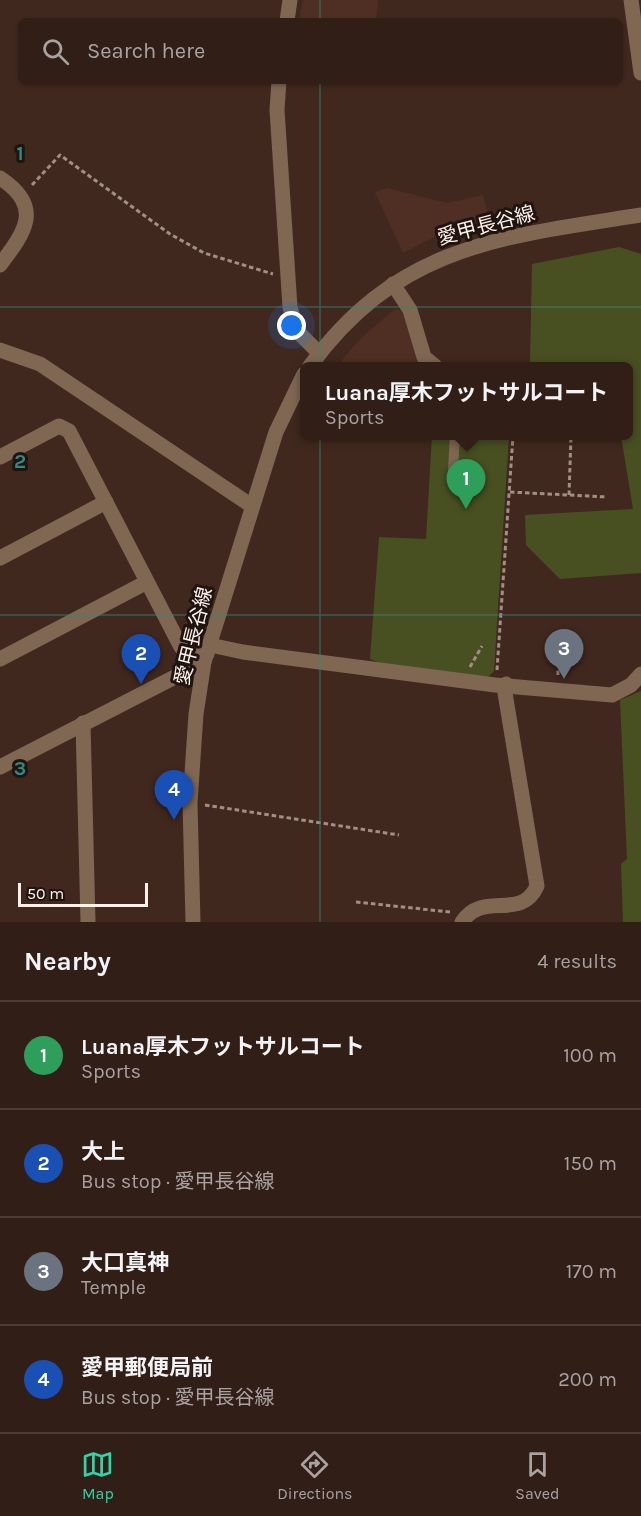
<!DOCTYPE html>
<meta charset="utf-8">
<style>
:root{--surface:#311e16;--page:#3d2b23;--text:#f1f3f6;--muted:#a8a2a1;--line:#4c3c35;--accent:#2cd5ab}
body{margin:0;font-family:Karla,"Noto Sans JP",sans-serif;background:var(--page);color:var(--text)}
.scale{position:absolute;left:18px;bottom:15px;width:130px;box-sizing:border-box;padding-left:6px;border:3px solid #fdefea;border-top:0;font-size:16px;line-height:21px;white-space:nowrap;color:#fdefea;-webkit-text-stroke:4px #1f140f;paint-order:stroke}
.you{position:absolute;left:292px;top:326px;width:21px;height:21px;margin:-15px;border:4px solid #fff;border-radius:50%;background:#1a73e8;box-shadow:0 0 0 9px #1a73e833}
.badge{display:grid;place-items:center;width:39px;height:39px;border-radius:50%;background:var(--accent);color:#fff;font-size:20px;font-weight:700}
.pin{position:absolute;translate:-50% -50px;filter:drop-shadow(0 2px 3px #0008)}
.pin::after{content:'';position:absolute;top:32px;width:21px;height:18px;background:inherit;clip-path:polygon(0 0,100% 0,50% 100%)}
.popup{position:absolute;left:300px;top:362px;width:333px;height:78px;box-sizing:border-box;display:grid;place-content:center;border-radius:9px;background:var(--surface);filter:drop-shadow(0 2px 4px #0005);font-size:20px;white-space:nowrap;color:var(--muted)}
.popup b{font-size:22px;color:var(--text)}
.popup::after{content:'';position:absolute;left:50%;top:100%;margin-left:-12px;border:12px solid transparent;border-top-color:var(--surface)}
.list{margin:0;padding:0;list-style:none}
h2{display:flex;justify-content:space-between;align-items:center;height:78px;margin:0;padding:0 24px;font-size:26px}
h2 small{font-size:20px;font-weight:400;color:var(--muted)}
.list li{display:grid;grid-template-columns:39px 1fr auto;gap:18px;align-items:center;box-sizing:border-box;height:108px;padding:0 24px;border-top:2px solid var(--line)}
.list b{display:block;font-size:22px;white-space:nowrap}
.list p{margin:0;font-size:20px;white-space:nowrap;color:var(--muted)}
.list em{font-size:20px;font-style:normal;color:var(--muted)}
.icon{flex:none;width:33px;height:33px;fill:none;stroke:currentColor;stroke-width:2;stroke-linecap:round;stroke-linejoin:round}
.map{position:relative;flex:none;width:641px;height:922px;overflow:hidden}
.search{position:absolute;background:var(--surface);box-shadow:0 2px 4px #0004;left:18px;right:18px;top:18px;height:66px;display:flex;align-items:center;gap:15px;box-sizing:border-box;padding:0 21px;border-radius:9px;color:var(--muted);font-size:22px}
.sheet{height:510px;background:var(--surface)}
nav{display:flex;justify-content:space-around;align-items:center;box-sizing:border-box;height:84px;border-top:2px solid var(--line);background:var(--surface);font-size:16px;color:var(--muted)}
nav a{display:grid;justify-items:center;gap:3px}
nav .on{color:var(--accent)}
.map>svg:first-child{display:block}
.built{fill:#4f2f23}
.green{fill:#485022}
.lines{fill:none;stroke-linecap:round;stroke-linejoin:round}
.path{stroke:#a18e86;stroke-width:3;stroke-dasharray:4.5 3;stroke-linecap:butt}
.service{stroke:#7f6752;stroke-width:10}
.minor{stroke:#7f6752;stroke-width:15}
.tertiary{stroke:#7f6752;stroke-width:15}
.grid{fill:none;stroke:#338881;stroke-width:1.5;stroke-opacity:0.55}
.labels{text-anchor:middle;stroke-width:6;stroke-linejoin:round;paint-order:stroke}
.street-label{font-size:20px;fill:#fdefea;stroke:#1f140f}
.grid-label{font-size:20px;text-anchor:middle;font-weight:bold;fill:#338881;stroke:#1f140f;stroke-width:6;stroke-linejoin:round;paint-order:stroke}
</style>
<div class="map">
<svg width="641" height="922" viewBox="0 0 641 922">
<rect width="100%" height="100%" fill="#41281e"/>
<g class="built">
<polygon points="303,0 378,0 376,21 299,21"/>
<polygon points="387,188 447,203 483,195 489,218 442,233 403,253 375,192"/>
<polygon points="395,309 405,311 423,366 337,366 361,338"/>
</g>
<g class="green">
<polygon points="619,247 641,254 641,573 560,579 526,545 525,515 633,509 621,436 628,436 628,366 542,366 530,364 532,264"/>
<polygon points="432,436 509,436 494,671 487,678 381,663 370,659 379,537 426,539"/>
<polygon points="641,691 641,922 623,922 621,864 627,859 620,700"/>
</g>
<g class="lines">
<g class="path">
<polyline points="32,185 60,155 170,234 204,253 273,274"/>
<polyline points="510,492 607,497"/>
<polyline points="569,495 571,436"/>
<polyline points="470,667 482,646"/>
<polyline points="497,670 513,436"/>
<polyline points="558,675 558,665"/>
<polyline points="205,805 399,835"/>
<polyline points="356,902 450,912"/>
</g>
<polyline class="service" points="453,469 455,436"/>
<g class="minor">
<polyline points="631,0 641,73"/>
<path d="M0,178c44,29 25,54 0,87"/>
<polyline points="393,284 410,310 424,357 435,366"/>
<polyline points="0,457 59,426 69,431 181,647 207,654"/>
<polyline points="0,558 106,502"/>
<polyline points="210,645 243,652 495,685 612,695 631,685 641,674"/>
<polyline points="0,659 147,582"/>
<polyline points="83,723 88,922"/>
<path d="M462,922c21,-32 59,0 75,-36l-32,-193 1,-9"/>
</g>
<g class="tertiary">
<polyline points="287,21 290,0"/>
<polyline points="279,81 277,110 290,307 297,331 319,353"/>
<polyline points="0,350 40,364 252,506"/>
<path d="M310,366c89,-122 193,-129 331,-151"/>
<polyline points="0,767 204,662"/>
<polyline points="193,922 190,803 196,714 204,662 276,432 304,374"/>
</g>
</g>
<path class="grid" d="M320,0v21M320,81v841M0,307h641M0,615h641"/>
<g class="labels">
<g class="street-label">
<text transform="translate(486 225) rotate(-15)" y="7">愛甲長谷線</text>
<text transform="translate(193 636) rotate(-76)" y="7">愛甲長谷線</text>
</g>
</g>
<g class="grid-label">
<text x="20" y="160">1</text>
<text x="20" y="468">2</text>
<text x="20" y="775">3</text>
</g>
</svg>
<div class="scale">50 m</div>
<div class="you"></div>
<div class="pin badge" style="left:466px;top:509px;background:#2e9e5b">1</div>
<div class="popup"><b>Luana厚木フットサルコート</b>Sports</div>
<div class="pin badge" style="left:141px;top:684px;background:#1a4fb4">2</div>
<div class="pin badge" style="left:564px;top:679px;background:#6b7280">3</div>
<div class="pin badge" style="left:174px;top:820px;background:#1a4fb4">4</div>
<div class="search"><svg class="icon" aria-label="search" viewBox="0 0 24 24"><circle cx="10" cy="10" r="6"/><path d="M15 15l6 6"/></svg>Search here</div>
</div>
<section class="sheet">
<h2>Nearby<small>4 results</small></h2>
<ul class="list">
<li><span class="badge" style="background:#2e9e5b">1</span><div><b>Luana厚木フットサルコート</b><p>Sports</p></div><em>100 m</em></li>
<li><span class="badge" style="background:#1a4fb4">2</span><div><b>大上</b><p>Bus stop · 愛甲長谷線</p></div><em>150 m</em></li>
<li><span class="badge" style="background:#6b7280">3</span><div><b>大口真神</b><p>Temple</p></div><em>170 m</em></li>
<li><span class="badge" style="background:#1a4fb4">4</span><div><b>愛甲郵便局前</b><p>Bus stop · 愛甲長谷線</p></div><em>200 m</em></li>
</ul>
</section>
<nav>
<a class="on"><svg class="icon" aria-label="map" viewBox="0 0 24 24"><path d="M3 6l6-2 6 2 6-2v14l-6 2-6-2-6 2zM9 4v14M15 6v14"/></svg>Map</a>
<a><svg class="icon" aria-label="directions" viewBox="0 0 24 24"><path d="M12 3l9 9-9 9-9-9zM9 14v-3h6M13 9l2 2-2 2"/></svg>Directions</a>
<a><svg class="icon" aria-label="saved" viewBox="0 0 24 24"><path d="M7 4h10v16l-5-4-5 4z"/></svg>Saved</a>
</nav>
